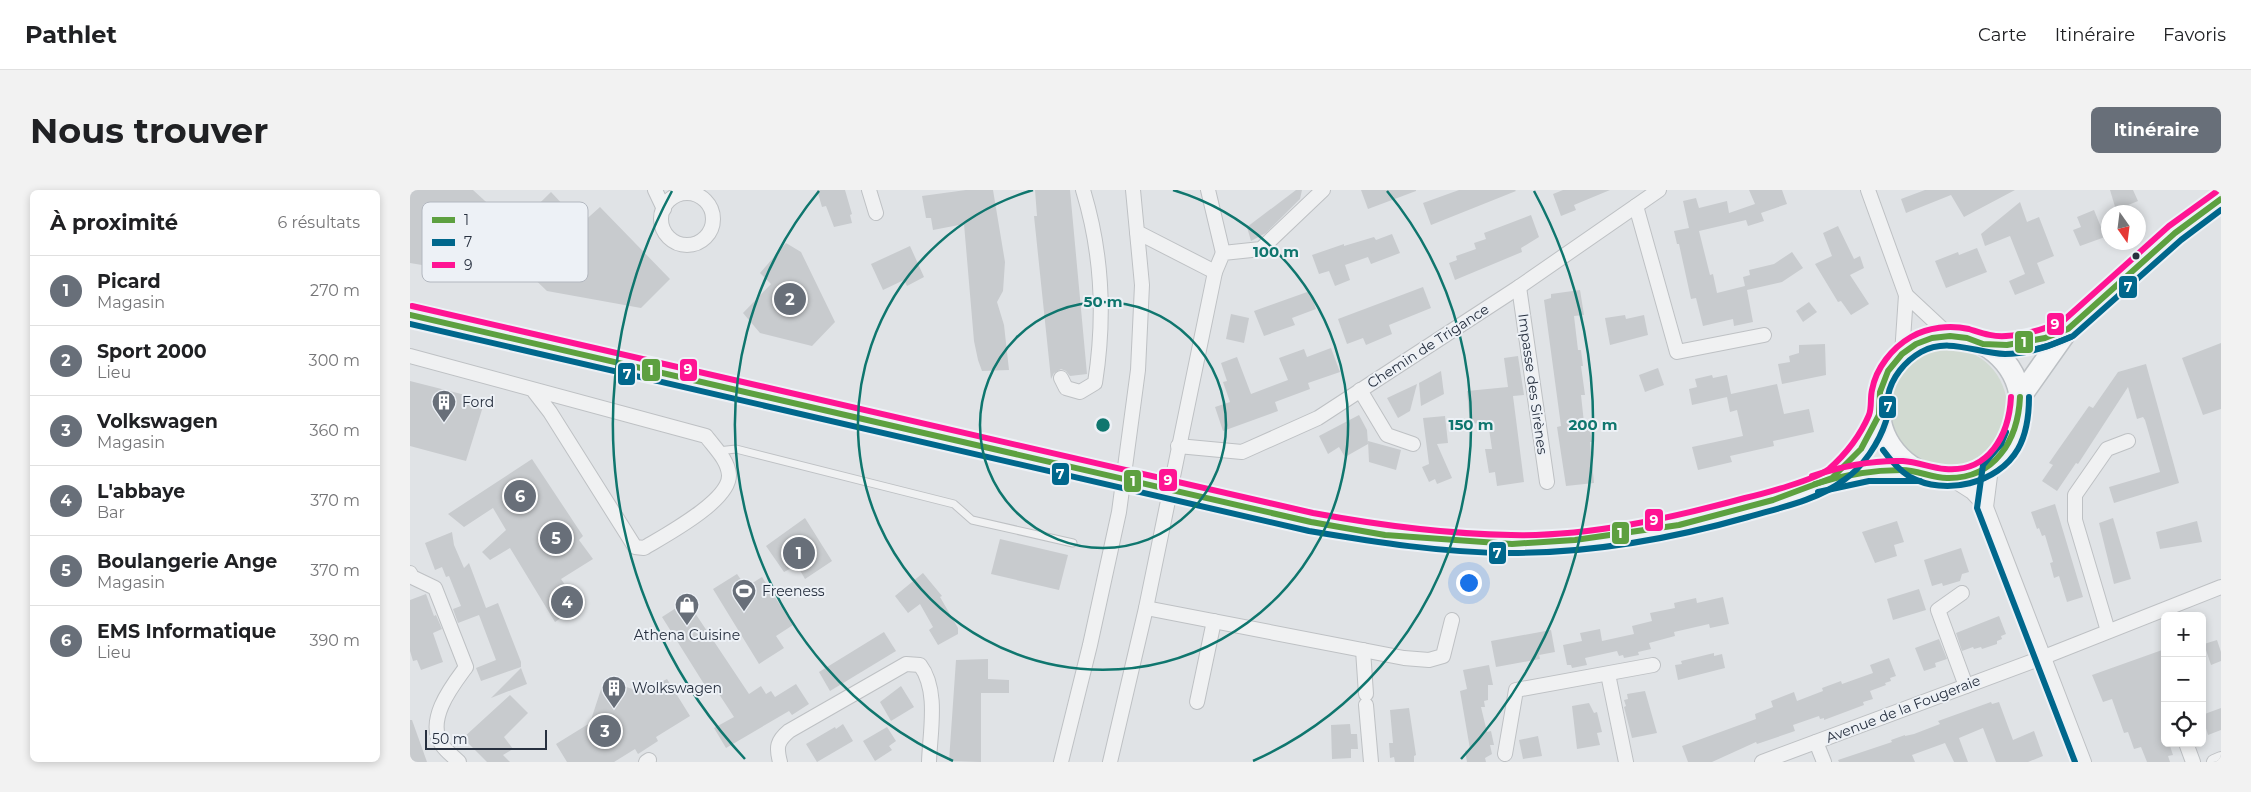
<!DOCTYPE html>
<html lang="fr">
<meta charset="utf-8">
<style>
:root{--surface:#fff;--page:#f2f2f2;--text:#202124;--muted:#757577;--line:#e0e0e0;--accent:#686f79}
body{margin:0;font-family:Montserrat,sans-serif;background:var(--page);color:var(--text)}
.controls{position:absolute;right:15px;bottom:15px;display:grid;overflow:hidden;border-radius:8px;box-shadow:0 2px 8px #0003}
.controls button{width:45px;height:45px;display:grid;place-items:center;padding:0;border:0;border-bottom:1px solid var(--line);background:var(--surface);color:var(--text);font:25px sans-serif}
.compass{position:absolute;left:1691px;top:15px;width:45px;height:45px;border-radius:50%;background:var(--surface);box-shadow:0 2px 8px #0003;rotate:166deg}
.scale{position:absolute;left:15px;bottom:12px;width:122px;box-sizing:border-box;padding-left:5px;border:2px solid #27303f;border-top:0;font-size:14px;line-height:18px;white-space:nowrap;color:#27303f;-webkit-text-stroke:4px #edf1f6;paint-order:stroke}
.you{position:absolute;left:1058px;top:392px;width:18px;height:18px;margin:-12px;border:4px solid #fff;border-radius:50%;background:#1a73e8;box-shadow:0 0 0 8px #1a73e833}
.badge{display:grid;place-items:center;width:32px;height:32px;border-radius:50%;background:var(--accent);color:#fff;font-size:16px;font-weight:700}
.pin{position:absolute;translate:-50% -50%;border:2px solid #fff;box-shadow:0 1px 5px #0006}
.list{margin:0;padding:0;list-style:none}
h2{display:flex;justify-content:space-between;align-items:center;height:65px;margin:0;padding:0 20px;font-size:21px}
h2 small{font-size:16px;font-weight:400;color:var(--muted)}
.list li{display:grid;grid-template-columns:32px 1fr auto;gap:15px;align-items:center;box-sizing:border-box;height:70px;padding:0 20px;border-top:1px solid var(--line)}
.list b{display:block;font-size:19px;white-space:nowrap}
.list p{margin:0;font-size:16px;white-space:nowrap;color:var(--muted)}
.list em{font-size:16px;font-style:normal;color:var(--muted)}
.icon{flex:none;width:28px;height:28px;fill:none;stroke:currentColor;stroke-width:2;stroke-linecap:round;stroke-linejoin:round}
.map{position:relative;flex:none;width:1811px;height:572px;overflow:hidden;border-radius:8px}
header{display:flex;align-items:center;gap:30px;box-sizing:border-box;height:70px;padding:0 25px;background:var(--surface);border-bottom:1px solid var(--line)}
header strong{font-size:24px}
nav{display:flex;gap:28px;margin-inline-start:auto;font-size:18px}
.intro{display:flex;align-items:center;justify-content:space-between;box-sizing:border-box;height:120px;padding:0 30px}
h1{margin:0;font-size:35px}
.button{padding:12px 22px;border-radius:8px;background:var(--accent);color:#fff;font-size:18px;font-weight:700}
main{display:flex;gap:30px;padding:0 30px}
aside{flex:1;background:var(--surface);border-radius:8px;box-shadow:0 2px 8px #0003}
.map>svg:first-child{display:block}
.green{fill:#d1dad1}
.building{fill:#c8cbce}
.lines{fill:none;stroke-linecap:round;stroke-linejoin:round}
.service-casing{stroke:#bec1c4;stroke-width:9}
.minor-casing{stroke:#bec1c4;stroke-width:16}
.primary-casing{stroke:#bcc0c4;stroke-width:24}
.service{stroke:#f0f1f2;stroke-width:7}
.minor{stroke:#f0f1f2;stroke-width:14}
.primary{stroke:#f4f5f6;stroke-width:21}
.primary-bridge-casing{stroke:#bcc0c4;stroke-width:24;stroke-linecap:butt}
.primary-bridge{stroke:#f4f5f6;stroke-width:21}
.bus-1-casing{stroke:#edf1f6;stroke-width:10}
.bus-2-casing{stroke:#edf1f6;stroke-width:10}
.bus-3-casing{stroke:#edf1f6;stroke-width:10}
.bus-1{stroke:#5da040;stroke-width:6}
.bus-2{stroke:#00678c;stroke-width:6}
.bus-3{stroke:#ff1493;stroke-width:6}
.ring{fill:none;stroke:#0f766e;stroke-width:2.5}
.bus-dot{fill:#27303f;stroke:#edf1f6;stroke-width:2}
.labels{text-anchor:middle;stroke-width:4;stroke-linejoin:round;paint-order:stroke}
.street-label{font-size:14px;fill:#27303f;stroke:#edf1f6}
.poi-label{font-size:14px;fill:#27303f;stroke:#edf1f6;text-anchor:start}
.key{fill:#edf1f6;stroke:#b2b7bf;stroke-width:1}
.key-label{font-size:14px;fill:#27303f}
.centre{fill:#0f766e;stroke:#edf1f6;stroke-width:2.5}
.ring-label{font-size:15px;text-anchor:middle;font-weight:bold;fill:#0f766e;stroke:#edf1f6;stroke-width:4;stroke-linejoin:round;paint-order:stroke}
.line-badge{stroke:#edf1f6;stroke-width:2}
.badge-label{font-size:14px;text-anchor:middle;font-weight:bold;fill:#fff}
</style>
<header>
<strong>Pathlet</strong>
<nav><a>Carte</a><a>Itinéraire</a><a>Favoris</a></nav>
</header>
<div class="intro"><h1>Nous trouver</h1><a class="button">Itinéraire</a></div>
<main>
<aside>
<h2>À proximité<small>6 résultats</small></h2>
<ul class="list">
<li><span class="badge">1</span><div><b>Picard</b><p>Magasin</p></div><em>270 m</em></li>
<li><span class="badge">2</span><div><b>Sport 2000</b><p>Lieu</p></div><em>300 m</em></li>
<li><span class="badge">3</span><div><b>Volkswagen</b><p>Magasin</p></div><em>360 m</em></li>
<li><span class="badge">4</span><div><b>L'abbaye</b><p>Bar</p></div><em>370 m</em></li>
<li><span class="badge">5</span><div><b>Boulangerie Ange</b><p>Magasin</p></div><em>370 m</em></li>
<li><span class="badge">6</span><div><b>EMS Informatique</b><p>Lieu</p></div><em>390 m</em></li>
</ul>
</aside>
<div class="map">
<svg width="1811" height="572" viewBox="0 0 1811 572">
<rect width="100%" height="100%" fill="#e0e3e6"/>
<circle class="green" cx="1537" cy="218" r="60"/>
<g class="building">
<polygon points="0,0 63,0 86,21 30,78 0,73"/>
<polygon points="407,0 435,0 442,24 440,25 442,33 424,37 416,16 412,17"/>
<polygon points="556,0 583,0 595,72 593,101 587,112 594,135 599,180 572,181 568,170 564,151 554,34 523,40 521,28 516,28 512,6"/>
<polygon points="625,0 660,0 677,184 660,186 656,181 651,179 644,183 641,189 624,26 627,26"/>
<polygon points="886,0 892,0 890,9 856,43 841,51 837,37"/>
<polygon points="951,0 1006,0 1006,1 958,19"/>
<polygon points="1049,0 1105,0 1106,1 1021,35 1013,13"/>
<polygon points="1153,0 1200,0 1164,15 1166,20 1151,26 1143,4"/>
<polygon points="1339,0 1372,0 1377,14 1351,23 1354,31 1338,36 1336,30 1289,41 1300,85 1303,84 1307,103 1335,96 1333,87 1340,85 1339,80 1364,74 1382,62 1393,78 1372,92 1337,100 1343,132 1324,136 1323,129 1293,136 1286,108 1281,109 1269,54 1267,54 1264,41 1279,38 1273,11 1286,8 1289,18 1317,11 1319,23 1345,14"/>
<polygon points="1515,0 1605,0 1554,27 1541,5 1496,23 1491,9"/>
<polygon points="1700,0 1723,0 1728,11 1706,20"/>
<polygon points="141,2 171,34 190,17 260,89 231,118 137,101 88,54"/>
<polygon points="1610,12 1617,32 1629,27 1644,66 1627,73 1635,93 1605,105 1599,91 1615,84 1600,46 1575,56 1571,44"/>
<polygon points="1684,20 1695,47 1670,56 1663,40 1671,37 1667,27"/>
<polygon points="1121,25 1129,47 1111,58 1112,62 1045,90 1039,73 1047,70 1046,66 1066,59 1064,53 1076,49 1074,43"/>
<polygon points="1428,36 1444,69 1450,66 1454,78 1440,85 1459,114 1441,125 1431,111 1428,112 1405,74 1422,66 1413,43"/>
<polygon points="982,44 990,63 961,74 958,67 935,75 940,90 925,96 919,81 909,84 902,65 934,54 934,56 964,47 966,50"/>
<polygon points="376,53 391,62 425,132 402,156 350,143 333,123 361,94 350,83"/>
<polygon points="500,56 514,87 497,96 494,90 473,100 461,74"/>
<polygon points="1567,58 1577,82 1536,98 1525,71 1548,62 1549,65"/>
<polygon points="1013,97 1021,118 979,135 982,144 956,155 953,148 937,154 928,129"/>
<polygon points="1170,100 1174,125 1164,126 1168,160 1171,160 1173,176 1171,176 1175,205 1171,205 1174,233 1179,233 1182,252 1180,252 1184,293 1156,296 1147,237 1151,236 1134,110 1141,108 1141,104"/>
<polygon points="900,101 906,119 882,128 885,135 854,146 844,121"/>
<polygon points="1399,112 1407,122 1393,132 1386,121"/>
<polygon points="821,124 839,128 834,153 816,149"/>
<polygon points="1215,125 1216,129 1234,125 1238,145 1200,155 1195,128"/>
<polygon points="1811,153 1811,219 1793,225 1772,168"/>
<polygon points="1415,154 1416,185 1372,194 1368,174 1380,172 1379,166 1389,163 1389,155"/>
<polygon points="921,158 930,182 898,193 900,199 865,212 868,221 813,241 805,217 820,212 813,192 817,191 811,173 827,167 841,204 878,190 869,168 894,159 897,167"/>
<polygon points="1108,166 1114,205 1103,206 1114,292 1087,296 1085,282 1079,283 1075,259 1082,259 1078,232 1060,234 1057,201 1098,197 1094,168"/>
<polygon points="1736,174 1769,293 1704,313 1699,297 1750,282 1735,230 1733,227 1727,229 1718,197 1668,274 1666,273 1647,301 1632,291 1643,275 1639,273 1648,260 1679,216 1683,218 1708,182"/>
<polygon points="1248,178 1254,195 1235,202 1229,185"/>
<polygon points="1031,181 1034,204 1011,216 1009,193"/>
<polygon points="1302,185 1303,188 1317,185 1321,204 1367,194 1374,224 1399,219 1404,242 1363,251 1364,256 1320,266 1322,272 1288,280 1282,257 1333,246 1327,220 1320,222 1317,207 1282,215 1279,199 1287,197 1285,189"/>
<polygon points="0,191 75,210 56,271 0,256"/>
<polygon points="1007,194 1000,221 988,228 977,208"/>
<polygon points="949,225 957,240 958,254 935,267 929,257 918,264 909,246"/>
<polygon points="1035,226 1038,253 1027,254 1042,288 1027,294 1025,289 1019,292 1012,277 1019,274 1013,228"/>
<polygon points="958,251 991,260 986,280 959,272"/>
<polygon points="122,269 173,346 169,350 183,369 151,389 169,415 145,432 100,358 80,370 72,362 96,340 83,318 54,337 38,324"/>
<polygon points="1645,314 1673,407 1657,412 1649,386 1644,388 1640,373 1643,372 1635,345 1632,346 1629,338 1627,339 1621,322"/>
<polygon points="395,328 422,371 395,389 387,375 374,382 356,356"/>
<polygon points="1703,328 1721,389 1704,394 1689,333"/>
<polygon points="1487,331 1494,352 1484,355 1487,366 1465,373 1452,342"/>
<polygon points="1787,331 1792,352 1750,359 1746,342"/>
<polygon points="42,342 44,355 54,378 59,373 76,418 88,413 111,472 111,477 71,491 66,478 86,470 69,425 48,433 43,419 51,416 39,386 36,387 32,377 25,380 15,353"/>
<polygon points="590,349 658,365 649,400 581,384"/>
<polygon points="1551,358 1559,382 1552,384 1550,391 1533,396 1532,393 1522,396 1514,370"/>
<polygon points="513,383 532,406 530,407 548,438 548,444 528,455 519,440 523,437 510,414 498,423 485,406"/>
<polygon points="327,384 336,397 352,387 383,435 366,446 374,458 349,474 303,399"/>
<polygon points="1509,399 1516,420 1483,430 1477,409"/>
<polygon points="16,404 24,426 26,425 32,439 23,443 33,472 11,480 7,470 3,471 0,461 0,410"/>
<polygon points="1313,407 1319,434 1300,438 1299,434 1264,442 1265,446 1239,453 1241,459 1228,462 1229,465 1214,468 1213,465 1209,466 1207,461 1175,468 1177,475 1162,478 1161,475 1157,475 1153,455 1172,451 1170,443 1190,439 1192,451 1224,444 1222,436 1242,431 1240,423 1265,418 1264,413 1286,408 1287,413"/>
<polygon points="277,411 339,504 351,496 356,504 361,501 365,507 386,494 399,514 382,525 379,521 316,558 304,538 324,527 305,498 299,502 252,427"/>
<polygon points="1589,426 1596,444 1591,446 1592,449 1587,451 1587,454 1572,459 1571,457 1564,459 1563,457 1552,461 1546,443"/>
<polygon points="1141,440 1145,462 1129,465 1130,469 1086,477 1081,451"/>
<polygon points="474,442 486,461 420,501 409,482"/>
<polygon points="1529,449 1537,469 1525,473 1526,477 1514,481 1505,458"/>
<polygon points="1807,450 1811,462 1811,471 1801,475 1794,454"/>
<polygon points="1755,459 1755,553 1759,553 1763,565 1758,566 1760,572 1737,572 1731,557 1724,559 1718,542 1714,543 1702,509 1693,512 1682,485"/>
<polygon points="1304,463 1304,466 1312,464 1315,478 1268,490 1265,475 1272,474 1271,471"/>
<polygon points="1479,468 1486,486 1480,488 1481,491 1475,493 1476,495 1460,501 1463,509 1453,512 1454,515 1414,530 1414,528 1410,529 1409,526 1383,535 1385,541 1347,554 1346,552 1302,572 1278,572 1272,556 1346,529 1345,524 1363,517 1361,511 1384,502 1387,511 1413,501 1412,498 1431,491 1432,494 1463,483 1460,475"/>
<polygon points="578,469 578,489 599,490 599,503 571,503 571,572 539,571 546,470"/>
<polygon points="1079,475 1083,495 1078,495 1078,510 1074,511 1075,517 1071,517 1077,542 1081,541 1084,555 1080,555 1082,564 1075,568 1076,572 1057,572 1055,561 1060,559 1050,501 1057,499 1053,480"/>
<polygon points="111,478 117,494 81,508"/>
<polygon points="257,489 280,526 246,547 248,551 228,564 225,559 204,572 157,572 146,554 180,533 194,490 232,502"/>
<polygon points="491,496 504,517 481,531 470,512"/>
<polygon points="1235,501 1247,543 1222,548 1214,517 1216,516 1214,510 1218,509 1217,504"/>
<polygon points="100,505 118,523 94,547 103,559 93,565 100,572 77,572 53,548"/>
<polygon points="1581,512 1582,514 1589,512 1603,550 1624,541 1633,566 1618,572 1586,572 1573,538 1549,548 1558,572 1544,572 1535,553 1502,565 1505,572 1429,572 1428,570 1482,552 1481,550 1495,545 1495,546 1504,544 1530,534 1528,531"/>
<polygon points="1179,513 1184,523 1187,522 1192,542 1187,543 1190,555 1167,559 1162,516"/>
<polygon points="999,518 1006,565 1004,566 1004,572 985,572 984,567 980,568 979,553 983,553 980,520"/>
<polygon points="1811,518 1811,540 1798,545 1792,525"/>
<polygon points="0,530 2,530 17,572 0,572"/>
<polygon points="433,534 443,551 407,572 396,554 425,537 426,539"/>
<polygon points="940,534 941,544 947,544 948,559 941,559 941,568 922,569 921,535"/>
<polygon points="477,537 486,551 479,556 482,560 465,571 453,551"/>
<polygon points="1128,546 1132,566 1113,569 1109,550"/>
</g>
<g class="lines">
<defs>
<polyline id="service" points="308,261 326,259 544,314 562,330 663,353"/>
<g id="minor">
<polyline points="245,0 254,19"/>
<polyline points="459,0 466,23"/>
<polyline points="723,0 727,42 805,82"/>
<polyline points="798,0 813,63"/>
<polyline points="1458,0 1496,105"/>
<circle cx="277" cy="29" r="26"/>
<polyline points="1226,16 1267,162 1354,145"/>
<polyline points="1109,97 1137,292"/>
<polyline points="1492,164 1496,105 1540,146"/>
<path d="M0,166l296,80c9,12 22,24 23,39 1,26 -65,61 -85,73l-9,-1 -85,-135 -17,-22"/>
<path d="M651,188l5,10 14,4 15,-9c10,-64 7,-131 -12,-193"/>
<polyline points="950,200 977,245 1003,254"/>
<polyline points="768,256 832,262 908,228 1109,97 1249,0"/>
<polyline points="1540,288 1562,302 1576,317 1674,572"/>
<polyline points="1576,317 1581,278 1585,271"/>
<path d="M0,383l2,4 23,11 31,79c-14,19 -41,53 -24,78 4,6 12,12 17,17"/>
<polyline points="1552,403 1528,420 1556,496"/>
<polyline points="736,418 994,468 1019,470 1033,466 1042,430"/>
<polyline points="1698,441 1665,330 1665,305 1697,259 1718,251"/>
<polyline points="953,460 956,504"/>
<polyline points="1198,484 1216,572"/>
<polyline points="787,512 804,431"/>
<polyline points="956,515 961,572"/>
<polyline points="1406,552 1414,572"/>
<polyline points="1776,553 1783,572"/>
<polyline points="1095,564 1106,500 1243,475"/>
<polyline points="236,572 239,570"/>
<path d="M370,572c-4,-15 -3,-21 9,-31l117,-67 14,1c19,25 10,67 9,97"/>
<polyline points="651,572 680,455 709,322 728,180 732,95 727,42"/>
<polyline points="700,572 736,418 805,82 813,63 851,59 913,0"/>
<polyline points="1352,572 1634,467 1811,397"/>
<polyline points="1804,572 1811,569"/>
</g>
<g id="primary">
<polyline points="0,125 673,280"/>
<circle cx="1540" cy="217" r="71"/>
<path d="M1573,154c30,2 57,-3 85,-15"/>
<polyline points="1610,207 1658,139 1765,43 1811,9"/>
<polyline points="1422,288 1451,259 1469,225"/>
<path d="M792,306c102,24 204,48 309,48 55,0 111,-9 165,-19 33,-6 67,-15 99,-26 53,-18 89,-34 146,-27"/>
</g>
</defs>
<use href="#service" class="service-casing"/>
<use href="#minor" class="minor-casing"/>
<use href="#primary" class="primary-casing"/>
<use href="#service" class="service"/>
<use href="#minor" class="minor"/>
<use href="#primary" class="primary"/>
<defs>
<polyline id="primary-bridge" points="673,280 792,306"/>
</defs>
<use href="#primary-bridge" class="primary-bridge-casing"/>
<use href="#primary-bridge" class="primary-bridge"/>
<defs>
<g id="bus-1">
<polyline points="0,125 901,332 975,345 1102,354 1165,350 1269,335 1363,310 1422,288 1451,259 1469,225 1470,202 1478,181 1492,164 1506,154 1522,148 1540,146 1557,148 1573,154 1597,155 1635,148 1658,139 1765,43 1811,9"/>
<path d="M1405,294c28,-9 57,-14 87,-14 15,0 30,8 45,8 48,1 71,-38 73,-81"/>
</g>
<g id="bus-2">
<path d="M0,134l899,207c66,11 134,22 201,22 81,0 161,-14 238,-36 31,-9 70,-17 96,-37 19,-13 35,-37 42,-59 3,-8 1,-17 2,-25 3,-18 17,-35 33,-44 27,-15 55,1 84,2 23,0 45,-8 66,-17"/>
<polyline points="1618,161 1638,156 1663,146 1771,50 1811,20"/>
<polyline points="1596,242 1591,254 1573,275 1567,318 1665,572"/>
<path d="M1473,260c8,11 16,20 27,27 35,19 88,7 108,-28 9,-16 11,-34 11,-52"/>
<polyline points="1408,302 1459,291 1510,291"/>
</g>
<g id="bus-3">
<path d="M2,116l901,207c65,12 131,21 198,22 76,2 161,-17 234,-37 18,-4 72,-19 84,-29 17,-15 31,-33 40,-54 3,-8 1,-17 3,-25 4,-22 20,-42 39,-53 17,-10 39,-12 58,-8 13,4 23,8 37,7 20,-1 39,-7 57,-15l106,-95 47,-34"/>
<path d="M1402,286c30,-10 60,-16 91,-15 15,1 28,7 42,8 44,4 64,-34 66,-72"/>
</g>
</defs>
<use href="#bus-1" class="bus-1-casing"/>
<use href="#bus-2" class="bus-2-casing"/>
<use href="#bus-3" class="bus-3-casing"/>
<use href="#bus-1" class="bus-1"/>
<use href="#bus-2" class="bus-2"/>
<use href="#bus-3" class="bus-3"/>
</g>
<g class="ring">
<circle cx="693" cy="235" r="123"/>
<path d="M763 0A245 245 0 1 1 623 0"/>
<path d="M543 571A368 368 0 0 1 409 1M977 1A368 368 0 0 1 843 571"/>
<path d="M335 569A490 490 0 0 1 262 1M1124 1A490 490 0 0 1 1051 569"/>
</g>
<defs>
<symbol id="building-pin" viewBox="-11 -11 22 30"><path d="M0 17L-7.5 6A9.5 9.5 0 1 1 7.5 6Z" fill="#686f79" stroke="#edf1f6"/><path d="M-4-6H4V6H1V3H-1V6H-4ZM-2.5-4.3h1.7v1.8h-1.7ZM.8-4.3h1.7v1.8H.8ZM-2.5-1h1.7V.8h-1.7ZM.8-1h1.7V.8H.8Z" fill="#fff"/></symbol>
<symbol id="stadium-pin" viewBox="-11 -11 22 30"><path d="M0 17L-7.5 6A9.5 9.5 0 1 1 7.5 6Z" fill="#686f79" stroke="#edf1f6"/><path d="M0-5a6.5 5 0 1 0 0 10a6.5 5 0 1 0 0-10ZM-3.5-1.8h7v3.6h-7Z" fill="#fff"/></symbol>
<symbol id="shop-pin" viewBox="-11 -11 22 30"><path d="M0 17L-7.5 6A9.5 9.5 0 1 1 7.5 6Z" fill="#686f79" stroke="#edf1f6"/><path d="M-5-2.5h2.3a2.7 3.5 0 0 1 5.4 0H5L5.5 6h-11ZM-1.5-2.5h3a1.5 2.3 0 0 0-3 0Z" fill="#fff"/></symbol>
</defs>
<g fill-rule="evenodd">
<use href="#building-pin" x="20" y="198" width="28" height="38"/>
<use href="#stadium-pin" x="320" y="387" width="28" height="38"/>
<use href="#shop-pin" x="263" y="401" width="28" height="38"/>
<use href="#building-pin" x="190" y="484" width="28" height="38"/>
</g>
<circle class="bus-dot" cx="1726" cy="66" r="4.5"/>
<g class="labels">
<g class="street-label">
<text transform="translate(1018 156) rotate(-33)" y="5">Chemin de Trigance</text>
<text transform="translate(1123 194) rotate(82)" y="5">Impasse des Sirènes</text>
<text transform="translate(1493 519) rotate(-21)" y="5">Avenue de la Fougeraie</text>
</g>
<g class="poi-label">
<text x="52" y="217">Ford</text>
<text x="352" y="406">Freeness</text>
<text x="277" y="450" text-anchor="middle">Athena Cuisine</text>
<text x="222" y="503">Wolkswagen</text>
</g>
</g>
<rect x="12" y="12" width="166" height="80" rx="8" class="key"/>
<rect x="22" y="27" width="23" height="6" fill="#5da040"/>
<rect x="22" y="49" width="23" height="7" fill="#00678c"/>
<rect x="22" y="72" width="23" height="6" fill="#ff1493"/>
<g class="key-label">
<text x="54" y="35">1</text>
<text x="54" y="57">7</text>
<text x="54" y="80">9</text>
</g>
<circle cx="693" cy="235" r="8" class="centre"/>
<g class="ring-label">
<text x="866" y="67">100 m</text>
<text x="693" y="117">50 m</text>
<text x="1061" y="240">150 m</text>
<text x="1183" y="240">200 m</text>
</g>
<g class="line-badge">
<rect x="1708" y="85" width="20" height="24" rx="5" fill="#00678c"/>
<rect x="1636" y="122" width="19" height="24" rx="5" fill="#ff1493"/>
<rect x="1604" y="140" width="20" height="24" rx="5" fill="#5da040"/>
<rect x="269" y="168" width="19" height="24" rx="5" fill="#ff1493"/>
<rect x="231" y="168" width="20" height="24" rx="5" fill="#5da040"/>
<rect x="207" y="172" width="19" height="24" rx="5" fill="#00678c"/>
<rect x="1468" y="205" width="19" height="24" rx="5" fill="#00678c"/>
<rect x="641" y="272" width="19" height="24" rx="5" fill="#00678c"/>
<rect x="748" y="278" width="20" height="24" rx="5" fill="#ff1493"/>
<rect x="713" y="279" width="19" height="24" rx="5" fill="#5da040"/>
<rect x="1234" y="318" width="20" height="24" rx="5" fill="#ff1493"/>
<rect x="1201" y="331" width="19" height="24" rx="5" fill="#5da040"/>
<rect x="1078" y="351" width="19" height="24" rx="5" fill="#00678c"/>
</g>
<g class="badge-label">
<text x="1718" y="102">7</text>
<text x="1645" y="139">9</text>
<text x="1614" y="157">1</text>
<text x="278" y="184">9</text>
<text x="241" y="185">1</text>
<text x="217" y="189">7</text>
<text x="1478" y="222">7</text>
<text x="650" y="289">7</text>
<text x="758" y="295">9</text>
<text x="723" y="296">1</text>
<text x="1244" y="335">9</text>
<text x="1210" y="348">1</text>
<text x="1087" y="368">7</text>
</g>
</svg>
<div class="controls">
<button>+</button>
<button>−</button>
<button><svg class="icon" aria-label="locate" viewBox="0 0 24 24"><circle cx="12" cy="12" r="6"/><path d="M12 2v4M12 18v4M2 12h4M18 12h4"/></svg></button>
</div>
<svg class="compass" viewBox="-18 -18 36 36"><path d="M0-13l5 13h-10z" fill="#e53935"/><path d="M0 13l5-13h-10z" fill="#757577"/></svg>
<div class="scale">50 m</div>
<div class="you"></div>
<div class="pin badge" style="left:389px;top:363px">1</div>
<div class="pin badge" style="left:380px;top:109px">2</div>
<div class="pin badge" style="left:195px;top:541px">3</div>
<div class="pin badge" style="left:157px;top:412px">4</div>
<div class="pin badge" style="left:146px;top:348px">5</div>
<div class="pin badge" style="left:110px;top:306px">6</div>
</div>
</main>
